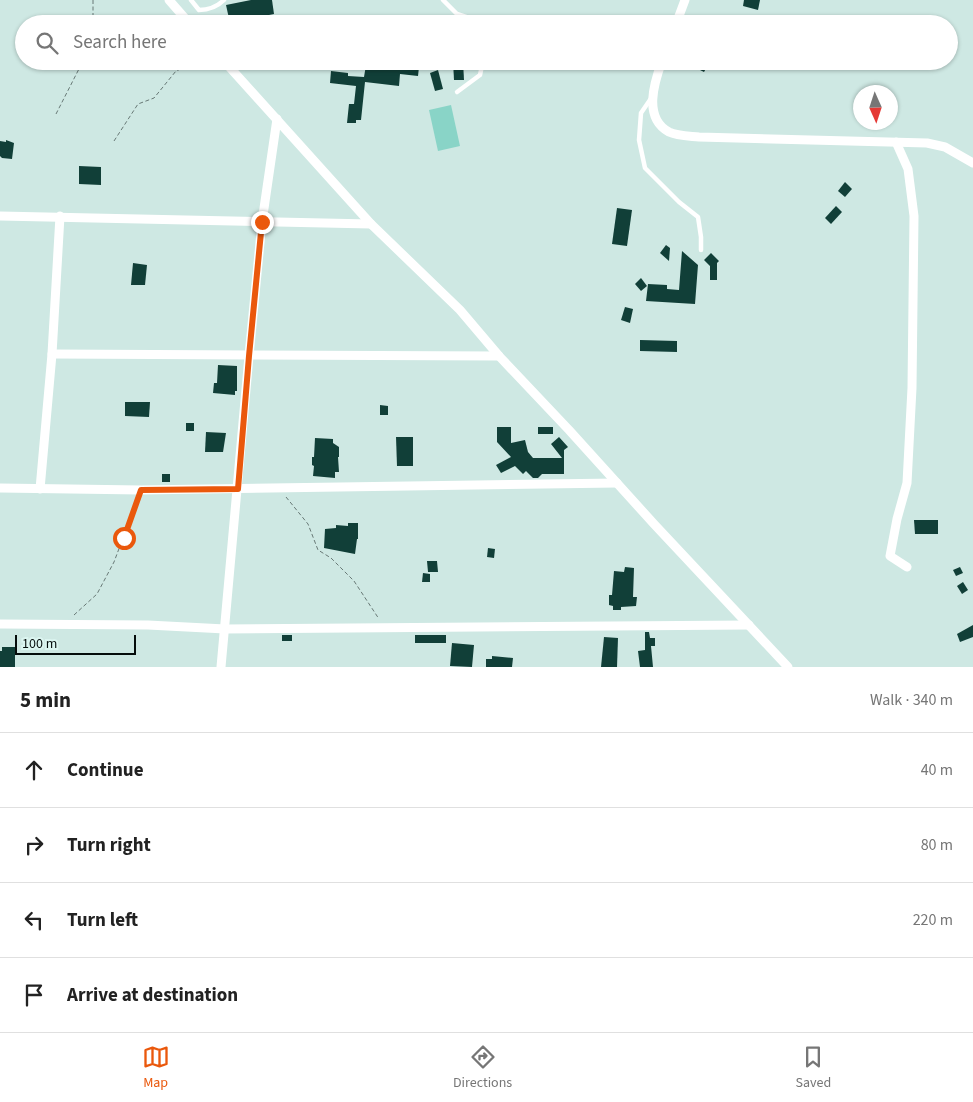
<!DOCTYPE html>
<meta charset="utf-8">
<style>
:root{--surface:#fff;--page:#f2f2f2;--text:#222;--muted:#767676;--line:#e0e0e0;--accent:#ea580c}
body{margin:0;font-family:"Source Sans 3",sans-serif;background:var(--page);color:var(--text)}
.compass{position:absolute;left:853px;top:85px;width:45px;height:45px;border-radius:50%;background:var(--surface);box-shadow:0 1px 4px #0004;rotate:177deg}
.scale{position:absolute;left:15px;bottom:12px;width:121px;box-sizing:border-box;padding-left:5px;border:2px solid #050d0c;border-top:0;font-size:14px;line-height:18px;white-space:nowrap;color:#050d0c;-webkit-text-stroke:4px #dbf5f0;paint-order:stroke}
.stop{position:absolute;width:15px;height:15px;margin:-11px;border:4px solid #ea580c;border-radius:50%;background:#fff}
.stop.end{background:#ea580c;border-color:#fff;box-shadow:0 1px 5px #0008}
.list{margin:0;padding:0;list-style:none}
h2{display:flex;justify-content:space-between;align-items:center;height:65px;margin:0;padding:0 20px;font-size:21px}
h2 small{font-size:16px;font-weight:400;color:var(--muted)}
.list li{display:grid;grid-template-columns:32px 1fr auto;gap:15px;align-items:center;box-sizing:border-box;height:75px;padding:0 20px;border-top:1px solid var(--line)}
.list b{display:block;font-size:19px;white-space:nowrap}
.list em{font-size:16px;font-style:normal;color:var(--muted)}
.icon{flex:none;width:28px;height:28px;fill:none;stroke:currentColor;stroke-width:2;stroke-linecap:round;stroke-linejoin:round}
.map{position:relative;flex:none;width:973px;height:667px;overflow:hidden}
.search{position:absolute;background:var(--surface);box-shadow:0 1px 4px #0004;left:15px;right:15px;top:15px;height:55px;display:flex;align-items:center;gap:12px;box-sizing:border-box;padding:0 18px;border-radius:28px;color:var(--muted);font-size:19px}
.sheet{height:365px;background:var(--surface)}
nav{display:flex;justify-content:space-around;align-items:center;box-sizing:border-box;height:70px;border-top:1px solid var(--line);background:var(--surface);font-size:14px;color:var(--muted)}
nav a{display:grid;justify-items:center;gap:2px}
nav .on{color:var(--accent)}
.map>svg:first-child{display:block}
.garden{fill:#89d4c7}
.building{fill:#113f38}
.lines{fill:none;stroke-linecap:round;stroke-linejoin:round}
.path{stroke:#687976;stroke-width:1;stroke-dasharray:4 2.5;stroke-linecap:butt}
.service{stroke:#fff;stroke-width:4.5}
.minor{stroke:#fff;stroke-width:9}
.route{stroke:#ea580c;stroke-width:6}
</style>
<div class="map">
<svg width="973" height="667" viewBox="0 0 973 667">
<rect width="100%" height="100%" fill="#cee8e3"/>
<polygon class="garden" points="451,105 460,146 438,151 429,110"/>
<g class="building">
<polygon points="251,0 272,0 274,14 230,23 226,5"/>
<polygon points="744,0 760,0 758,10 743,6"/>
<polygon points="453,61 463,61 464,80 454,80"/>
<polygon points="694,61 710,61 704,72 692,66"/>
<polygon points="385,63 419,67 418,76 400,74 399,86 365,82 361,120 356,120 356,123 347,123 349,104 354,104 356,86 330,83 331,71 348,73 348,76 364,77 366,65 384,67"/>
<polygon points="438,70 443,89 435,91 430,73"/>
<polygon points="6,140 14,143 12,159 2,158 0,156 0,141 6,142"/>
<polygon points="79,166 101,167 101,185 79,184"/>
<polygon points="845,182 852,189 845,197 838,191"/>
<polygon points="836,206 842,212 831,224 825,218"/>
<polygon points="617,208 632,210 627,246 612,244"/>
<polygon points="666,245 670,248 669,261 660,253"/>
<polygon points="682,251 698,265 695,304 646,301 648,284 667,285 667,289 679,290"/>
<polygon points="711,253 719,261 717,263 717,280 710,280 710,266 704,260"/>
<polygon points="133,263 147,265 145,285 131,285"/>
<polygon points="641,278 647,286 641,291 635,284"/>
<polygon points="625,307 633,309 630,323 621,320"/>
<polygon points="640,340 677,341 677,352 640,351"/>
<polygon points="218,365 237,366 237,391 235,391 235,395 213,393 214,383 217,383"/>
<polygon points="125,402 150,402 149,417 125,416"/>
<polygon points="380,405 388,406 388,415 380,415"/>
<rect x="186" y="423" width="8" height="8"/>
<polygon points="497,427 511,427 511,443 525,440 528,452 533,458 562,458 551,444 559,437 568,447 564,450 564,474 542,474 538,478 533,478 526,471 523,474 515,466 501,473 496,465 511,457 497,442"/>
<rect x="538" y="427" width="15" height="7"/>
<polygon points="206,432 226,433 223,452 205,452"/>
<polygon points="396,437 413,437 413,466 397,466"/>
<polygon points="315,438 333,439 333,443 339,447 339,457 338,457 339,472 335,472 335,478 313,476 314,466 312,465 312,457 314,457"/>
<rect x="162" y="474" width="8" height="8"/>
<polygon points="914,520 938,520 938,534 915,534"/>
<polygon points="348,523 358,523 358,539 357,539 355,554 324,548 325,529 336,528 336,525 348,526"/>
<polygon points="488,548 495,549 494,558 487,557"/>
<polygon points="427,561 437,561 438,572 428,572"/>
<polygon points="625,567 634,568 633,597 637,597 636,606 621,607 621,610 613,610 613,606 609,605 609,595 612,595 614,571 624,572"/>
<polygon points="960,567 963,573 956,576 953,570"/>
<polygon points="423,573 430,574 430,582 422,582"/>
<polygon points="963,582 968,590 962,594 957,586"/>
<polygon points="973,625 973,637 960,642 957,634"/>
<polygon points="645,632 649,632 650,638 655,638 655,646 651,646 653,667 640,667 638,651 645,650"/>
<rect x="282" y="635" width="10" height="6"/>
<rect x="415" y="635" width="31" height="8"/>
<polygon points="604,637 618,638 617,667 601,667"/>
<polygon points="452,643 474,645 472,667 450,666"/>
<polygon points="2,647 15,647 15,667 0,667 0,651 2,651"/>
<polygon points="492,656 513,658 512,667 486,667 486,659 492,659"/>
</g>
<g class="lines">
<g class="path">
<polyline points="93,0 93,24"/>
<polyline points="56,114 83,61"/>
<polyline points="114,141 138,104 154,98 176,71 199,61"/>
<polyline points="286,497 308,524 318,550 331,558 354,581 379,619"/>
<polyline points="74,615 97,594 114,562 138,498"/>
</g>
<g class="service">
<path d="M191,0l8,10c9,0 18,-3 25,-10"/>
<polyline points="443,0 457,14 472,19 475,24"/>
<polyline points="457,92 480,75 483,61"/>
<polyline points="652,97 641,113 639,140 645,168 679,202 698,217 701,237 701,250"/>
</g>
<g class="minor">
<polyline points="169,0 190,24"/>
<polyline points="676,24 685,0"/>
<polyline points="224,61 371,224 460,310 499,356 569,430 654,524 788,667"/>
<path d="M662,61c-8,22 -19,57 7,71 8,4 21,4 30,5l228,6 18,4 28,16"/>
<polyline points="896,142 908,169 914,216 912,388 907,483 897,519 890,556 907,567"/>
<polyline points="0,216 371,224"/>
<polyline points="52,354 499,356"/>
<polyline points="0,488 141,490 617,483"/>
<polyline points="40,489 52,354 60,216"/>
<polyline points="0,624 148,625 225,629 749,625"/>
<polyline points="221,667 249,356 262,222 277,119"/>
</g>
</g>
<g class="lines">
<polyline class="route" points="124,538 141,490 238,489 249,356 262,222"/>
</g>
</svg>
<svg class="compass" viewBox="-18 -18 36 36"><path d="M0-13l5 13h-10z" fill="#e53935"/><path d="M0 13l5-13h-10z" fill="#767676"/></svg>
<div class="scale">100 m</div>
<div class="stop" style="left:124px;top:538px"></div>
<div class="stop end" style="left:262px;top:222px"></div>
<div class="search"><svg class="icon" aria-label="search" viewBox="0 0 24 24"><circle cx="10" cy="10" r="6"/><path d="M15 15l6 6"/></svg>Search here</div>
</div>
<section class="sheet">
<h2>5 min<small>Walk · 340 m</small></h2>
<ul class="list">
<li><svg class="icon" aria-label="ahead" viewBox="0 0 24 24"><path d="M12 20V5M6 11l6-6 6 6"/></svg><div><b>Continue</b></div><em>40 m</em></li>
<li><svg class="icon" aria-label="right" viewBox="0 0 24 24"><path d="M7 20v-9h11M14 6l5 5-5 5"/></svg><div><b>Turn right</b></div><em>80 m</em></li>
<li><svg class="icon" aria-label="left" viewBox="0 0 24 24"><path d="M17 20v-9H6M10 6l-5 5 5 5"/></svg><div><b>Turn left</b></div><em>220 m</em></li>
<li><svg class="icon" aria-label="arrive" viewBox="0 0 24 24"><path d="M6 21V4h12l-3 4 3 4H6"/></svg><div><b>Arrive at destination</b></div></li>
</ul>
</section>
<nav>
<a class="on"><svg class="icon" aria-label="map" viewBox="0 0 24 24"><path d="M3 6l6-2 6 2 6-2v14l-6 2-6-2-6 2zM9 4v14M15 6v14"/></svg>Map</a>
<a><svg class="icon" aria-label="directions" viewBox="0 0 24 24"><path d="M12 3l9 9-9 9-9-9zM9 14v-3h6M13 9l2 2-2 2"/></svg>Directions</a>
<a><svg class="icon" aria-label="saved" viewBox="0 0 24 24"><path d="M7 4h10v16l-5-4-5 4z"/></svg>Saved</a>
</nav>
